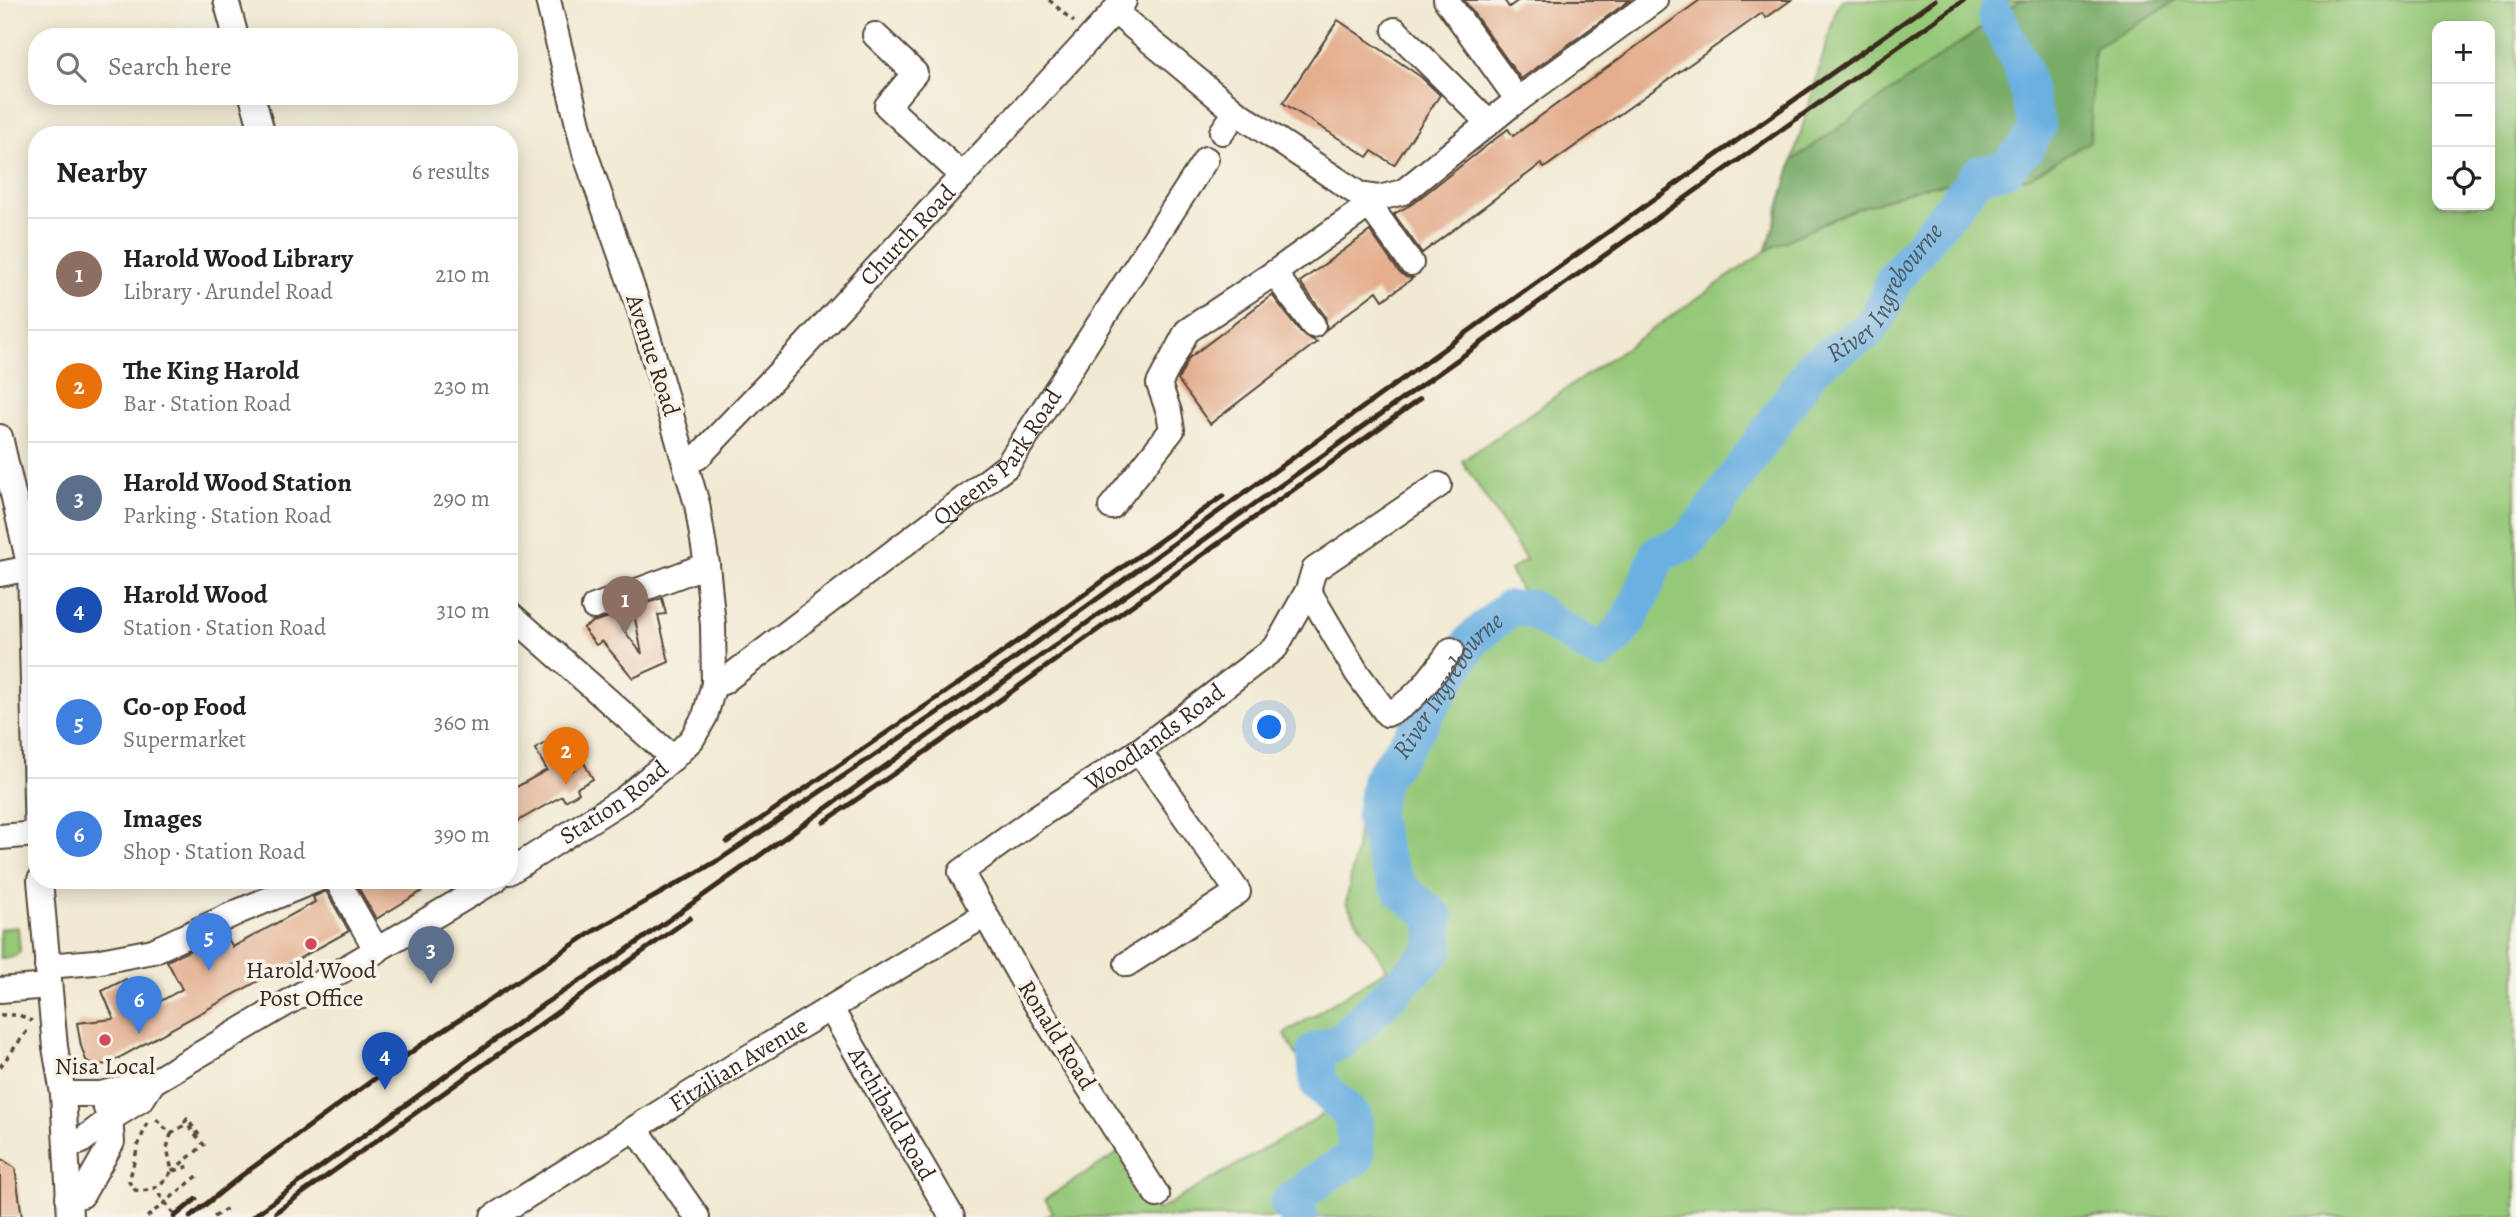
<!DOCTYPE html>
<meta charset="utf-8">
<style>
:root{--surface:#fff;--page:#f2f2f2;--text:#222;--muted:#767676;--line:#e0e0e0;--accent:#d1495b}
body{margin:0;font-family:Alegreya,serif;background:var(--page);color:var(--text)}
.controls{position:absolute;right:21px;top:21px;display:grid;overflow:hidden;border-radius:14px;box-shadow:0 4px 18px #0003}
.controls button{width:63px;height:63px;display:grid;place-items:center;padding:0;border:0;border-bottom:2px solid var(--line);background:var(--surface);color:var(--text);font:35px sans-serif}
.you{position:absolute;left:1270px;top:728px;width:24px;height:24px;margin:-18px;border:5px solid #fff;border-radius:50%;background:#1a73e8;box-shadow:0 0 0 10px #1a73e833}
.badge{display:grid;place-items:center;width:46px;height:46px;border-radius:50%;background:var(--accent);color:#fff;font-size:23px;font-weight:700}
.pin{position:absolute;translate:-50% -58px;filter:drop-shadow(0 2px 4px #0008)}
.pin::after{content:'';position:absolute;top:37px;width:24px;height:21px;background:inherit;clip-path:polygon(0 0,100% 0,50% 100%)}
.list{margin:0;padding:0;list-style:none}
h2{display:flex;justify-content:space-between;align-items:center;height:91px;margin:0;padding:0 28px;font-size:30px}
h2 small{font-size:23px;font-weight:400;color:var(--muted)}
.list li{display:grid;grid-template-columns:46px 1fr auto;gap:21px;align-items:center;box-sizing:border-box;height:112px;padding:0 28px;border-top:2px solid var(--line)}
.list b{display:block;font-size:26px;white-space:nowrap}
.list p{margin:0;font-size:23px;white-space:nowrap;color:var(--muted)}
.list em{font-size:23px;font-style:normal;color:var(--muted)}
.icon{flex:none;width:38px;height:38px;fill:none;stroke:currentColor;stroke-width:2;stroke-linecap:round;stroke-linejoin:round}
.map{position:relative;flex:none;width:2516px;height:1217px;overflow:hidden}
.search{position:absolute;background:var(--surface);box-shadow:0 4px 18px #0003;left:28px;top:28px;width:490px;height:77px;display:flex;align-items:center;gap:18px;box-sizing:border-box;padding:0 24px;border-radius:28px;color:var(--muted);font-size:26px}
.panel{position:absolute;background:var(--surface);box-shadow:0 4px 18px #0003;left:28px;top:126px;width:490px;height:763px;border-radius:28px}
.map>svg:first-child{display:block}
.green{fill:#95c878;stroke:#68794b;stroke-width:2;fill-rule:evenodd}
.forest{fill:#78ac68;stroke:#5a6b43;stroke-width:2}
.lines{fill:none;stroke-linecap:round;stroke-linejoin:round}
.river{stroke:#6bb0e1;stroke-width:37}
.building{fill:#e4ae8e}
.minor-casing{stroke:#564739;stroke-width:28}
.path{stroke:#564739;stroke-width:3.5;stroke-dasharray:5 5;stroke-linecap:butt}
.minor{stroke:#fff;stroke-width:24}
.rail{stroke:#3b2a1e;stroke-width:5}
.path-bridge{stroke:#564739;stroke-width:3.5;stroke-dasharray:5 5;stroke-linecap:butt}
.poi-dot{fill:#d1495b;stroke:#f7f3e8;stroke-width:2.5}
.labels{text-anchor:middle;stroke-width:7;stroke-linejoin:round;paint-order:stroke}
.street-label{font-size:24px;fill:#3b2a1e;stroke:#f7f3e8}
.poi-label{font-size:24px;fill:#3b2a1e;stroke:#f7f3e8}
.water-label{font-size:26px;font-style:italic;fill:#4c5962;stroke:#f7f3e8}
</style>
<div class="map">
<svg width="2516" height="1217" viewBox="0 0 2516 1217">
<rect width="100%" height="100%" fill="#f7f3e8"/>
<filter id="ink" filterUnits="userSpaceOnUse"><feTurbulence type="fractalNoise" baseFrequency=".0143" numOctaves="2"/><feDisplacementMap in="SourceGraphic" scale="14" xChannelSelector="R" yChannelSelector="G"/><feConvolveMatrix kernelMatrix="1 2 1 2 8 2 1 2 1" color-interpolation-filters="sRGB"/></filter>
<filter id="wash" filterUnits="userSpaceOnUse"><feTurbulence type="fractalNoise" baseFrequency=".00686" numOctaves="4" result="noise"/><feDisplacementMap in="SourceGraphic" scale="28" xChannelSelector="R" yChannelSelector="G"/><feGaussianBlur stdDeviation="1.57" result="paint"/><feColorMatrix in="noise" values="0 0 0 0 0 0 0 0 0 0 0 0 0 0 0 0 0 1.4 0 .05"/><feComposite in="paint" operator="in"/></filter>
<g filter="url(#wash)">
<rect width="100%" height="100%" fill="#f1e9d2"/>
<g class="green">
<path d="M1842,0h674v1217h-1471l8,-5 -8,-13 75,-47 37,59 172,-100 -45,-77 103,-65 -41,-66 10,-53 8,-77 110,-146 25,-24 23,-10 -12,-23 16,-10 -64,-99 305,-211 70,-243zM2437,26h53v179h-53z"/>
<polygon points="18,927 20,952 13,957 0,958 0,929"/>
</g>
<polygon class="forest" points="2021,0 2176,0 2162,10 2094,48 2090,141 2030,177 1927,186 1850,211 1767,250 1793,160"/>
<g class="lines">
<path class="river" id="s1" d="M1300,1217l-12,-14 40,-30 28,-16 -2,-39 -36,-35 -3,-32 27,-10 93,-91v-33l-34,-27 -17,-33 -10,-40 6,-37 30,-41 62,-99 36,-31 23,-1 21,15 47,29c33,-23 44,-62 59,-98l28,-11 24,-28 105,-151 51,-32 15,-20 13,-33 85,-105 26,-5 22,-23 10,-19 -15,-59 -26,-52"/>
</g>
<g id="blocks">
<g class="building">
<polygon points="1464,0 1504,0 1509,7 1519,0 1630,0 1521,79"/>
<polygon points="1700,0 1791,0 1766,18 1762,13 1544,168 1541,164 1422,253 1394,214 1412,204 1508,129 1513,136"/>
<polygon points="1338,20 1421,77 1440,95 1394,165 1372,151 1368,157 1283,103"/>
<polygon points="1370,231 1399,272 1406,277 1413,278 1383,300 1377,291 1327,329 1325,316 1300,282"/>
<polygon points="1272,295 1302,334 1317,342 1210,424 1178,380 1189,358"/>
<polygon points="662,598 666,614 658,615 669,662 633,678 602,641 596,645 583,628 593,622 613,616 642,654 633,608"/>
<polygon points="552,739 571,771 584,763 593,779 577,788 579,793 565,801 562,796 509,826 509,791 547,770 535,749"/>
<polygon points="354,880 440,880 376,919"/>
<polygon points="326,891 349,931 108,1064 94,1065 86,1060 81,1046 77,1023 114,1019 102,991 126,979 143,1011 182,989 167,961 225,934 233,947 315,902 313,897"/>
<polygon points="0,1158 15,1168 22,1217 0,1217"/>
</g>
</g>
</g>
<g filter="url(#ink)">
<use href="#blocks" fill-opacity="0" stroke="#564739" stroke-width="2"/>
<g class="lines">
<defs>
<g id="minor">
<polyline points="226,0 236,37"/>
<polyline points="1446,0 1518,100"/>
<polyline points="1114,11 1236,112 1360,195 1379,198 1403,192 1511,105 1655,0"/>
<polyline points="1395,30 1489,123"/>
<polyline points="875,35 915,73 887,106 963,176"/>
<polyline points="252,96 263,135"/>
<polyline points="1222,132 1236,112"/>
<polyline points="1370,206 1411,263"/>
<polyline points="1274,273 1313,325"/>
<polyline points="0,437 30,568 37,837"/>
<path id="s2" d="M686,461l12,-4 100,-104 326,-352"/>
<polyline points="1111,507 1172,430 1169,412 1159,384 1187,331 1274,273 1379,198"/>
<polyline points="0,574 30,568"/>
<path d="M1308,590l49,83 30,41c27,-10 47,-41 64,-64"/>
<polyline points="594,607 707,565"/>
<polyline points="509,613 673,758"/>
<path id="s3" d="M714,684l9,-2 284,-216 199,-307"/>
<polyline points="0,837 37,834"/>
<path id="s4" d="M509,872l115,-73 49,-41 19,-19 13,-23 9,-32 -1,-59 -6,-60 -10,-61 -56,-191 -56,-160 -37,-153"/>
<polyline points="40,880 55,1047 63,1094 70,1217"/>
<polyline points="337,880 377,951"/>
<polyline points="1127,964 1238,892 1139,751"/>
<polyline points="47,966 95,962 153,951 240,911 316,880"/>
<polyline points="0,990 49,986"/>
<path id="s5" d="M831,1009l121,208"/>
<polyline points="63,1094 101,1094 125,1088 134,1083 153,1082"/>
<polyline points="636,1129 697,1217"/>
<polyline points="67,1144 80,1142 110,1119 142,1099 153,1082 495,880"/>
<path id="s6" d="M1157,1195l-125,-198 -71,-125 76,-55 102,-66 137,-104 32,-57 6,-20 125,-85"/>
<polyline points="68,1197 82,1195 112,1142 110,1119 101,1094"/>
<path id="s7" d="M493,1217l256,-160 236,-142"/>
</g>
</defs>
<use href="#minor" class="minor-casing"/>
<g class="path">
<polyline points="1049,0 1074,22"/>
<polyline points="0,1015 19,1015 32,1021"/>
<polyline points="0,1067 30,1027"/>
<path d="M147,1123l-9,23 -9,36 6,8c18,3 26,-5 37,-19l-5,-23 4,-14 -18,-18"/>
<polyline points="171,1134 186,1124"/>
<polyline points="172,1171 204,1145 185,1122 187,1119 199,1135"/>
<polyline points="174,1171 193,1165"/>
<polyline points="159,1194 162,1197"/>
<polyline points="147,1217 200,1174"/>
<polyline points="214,1217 229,1207"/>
</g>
<use href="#minor" class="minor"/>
<g class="rail">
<polyline points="824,822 983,712 1420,399"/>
<polyline points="727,842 962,681 1223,496"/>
<polyline points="276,1212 690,918"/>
<polyline points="174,1217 196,1199"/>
<polyline points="190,1217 241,1176 421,1045 592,932 719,860 968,692 1480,323 1935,0"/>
<polyline points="252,1217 544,1004 618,956 1964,0"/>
</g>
<polyline class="path-bridge" points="159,1194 176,1217"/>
</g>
</g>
<g class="poi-dot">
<circle cx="311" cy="944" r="7"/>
<circle cx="105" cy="1040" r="7"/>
</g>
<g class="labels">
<g class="street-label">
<text dy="8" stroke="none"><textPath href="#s2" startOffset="318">Church Road</textPath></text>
<text transform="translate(653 355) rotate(72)" y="8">Avenue Road</text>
<text dy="8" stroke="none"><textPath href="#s3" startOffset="366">Queens Park Road</textPath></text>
<text dy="8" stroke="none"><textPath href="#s6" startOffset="614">Woodlands Road</textPath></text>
<text dy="8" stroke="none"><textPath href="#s4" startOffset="126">Station Road</textPath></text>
<text transform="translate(1057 1035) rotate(58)" y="8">Ronald Road</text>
<text dy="8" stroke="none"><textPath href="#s7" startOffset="289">Fitzilian Avenue</textPath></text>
<text dy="8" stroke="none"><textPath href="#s5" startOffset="121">Archibald Road</textPath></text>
</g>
<g class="poi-label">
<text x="311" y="978">Harold Wood<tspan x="311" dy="28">Post Office</tspan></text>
<text x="105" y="1074">Nisa Local</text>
</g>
<g class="water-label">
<text dy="9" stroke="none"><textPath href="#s1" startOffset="1362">River Ingrebourne</textPath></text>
<text dy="9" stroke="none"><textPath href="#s1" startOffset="690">River Ingrebourne</textPath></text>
</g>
</g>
</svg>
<div class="controls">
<button>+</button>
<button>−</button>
<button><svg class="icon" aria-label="locate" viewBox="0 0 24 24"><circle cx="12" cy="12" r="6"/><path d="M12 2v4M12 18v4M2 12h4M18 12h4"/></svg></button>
</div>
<div class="you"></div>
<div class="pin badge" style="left:625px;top:634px;background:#8d6e63">1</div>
<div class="pin badge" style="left:566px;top:785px;background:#e8710a">2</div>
<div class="pin badge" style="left:431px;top:984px;background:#5c6f8a">3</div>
<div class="pin badge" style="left:385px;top:1090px;background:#1a4fb4">4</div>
<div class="pin badge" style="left:209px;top:971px;background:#3f7fe0">5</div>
<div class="pin badge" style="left:139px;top:1034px;background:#3f7fe0">6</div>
<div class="search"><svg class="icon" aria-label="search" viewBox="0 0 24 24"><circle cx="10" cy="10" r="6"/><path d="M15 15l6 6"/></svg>Search here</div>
<section class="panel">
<h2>Nearby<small>6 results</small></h2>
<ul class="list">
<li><span class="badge" style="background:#8d6e63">1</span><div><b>Harold Wood Library</b><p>Library · Arundel Road</p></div><em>210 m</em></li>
<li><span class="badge" style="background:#e8710a">2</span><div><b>The King Harold</b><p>Bar · Station Road</p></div><em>230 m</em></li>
<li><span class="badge" style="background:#5c6f8a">3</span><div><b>Harold Wood Station</b><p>Parking · Station Road</p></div><em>290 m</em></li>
<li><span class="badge" style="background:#1a4fb4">4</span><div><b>Harold Wood</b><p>Station · Station Road</p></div><em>310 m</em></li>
<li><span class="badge" style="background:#3f7fe0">5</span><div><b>Co-op Food</b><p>Supermarket</p></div><em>360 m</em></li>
<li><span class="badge" style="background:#3f7fe0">6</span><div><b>Images</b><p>Shop · Station Road</p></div><em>390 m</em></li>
</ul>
</section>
</div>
